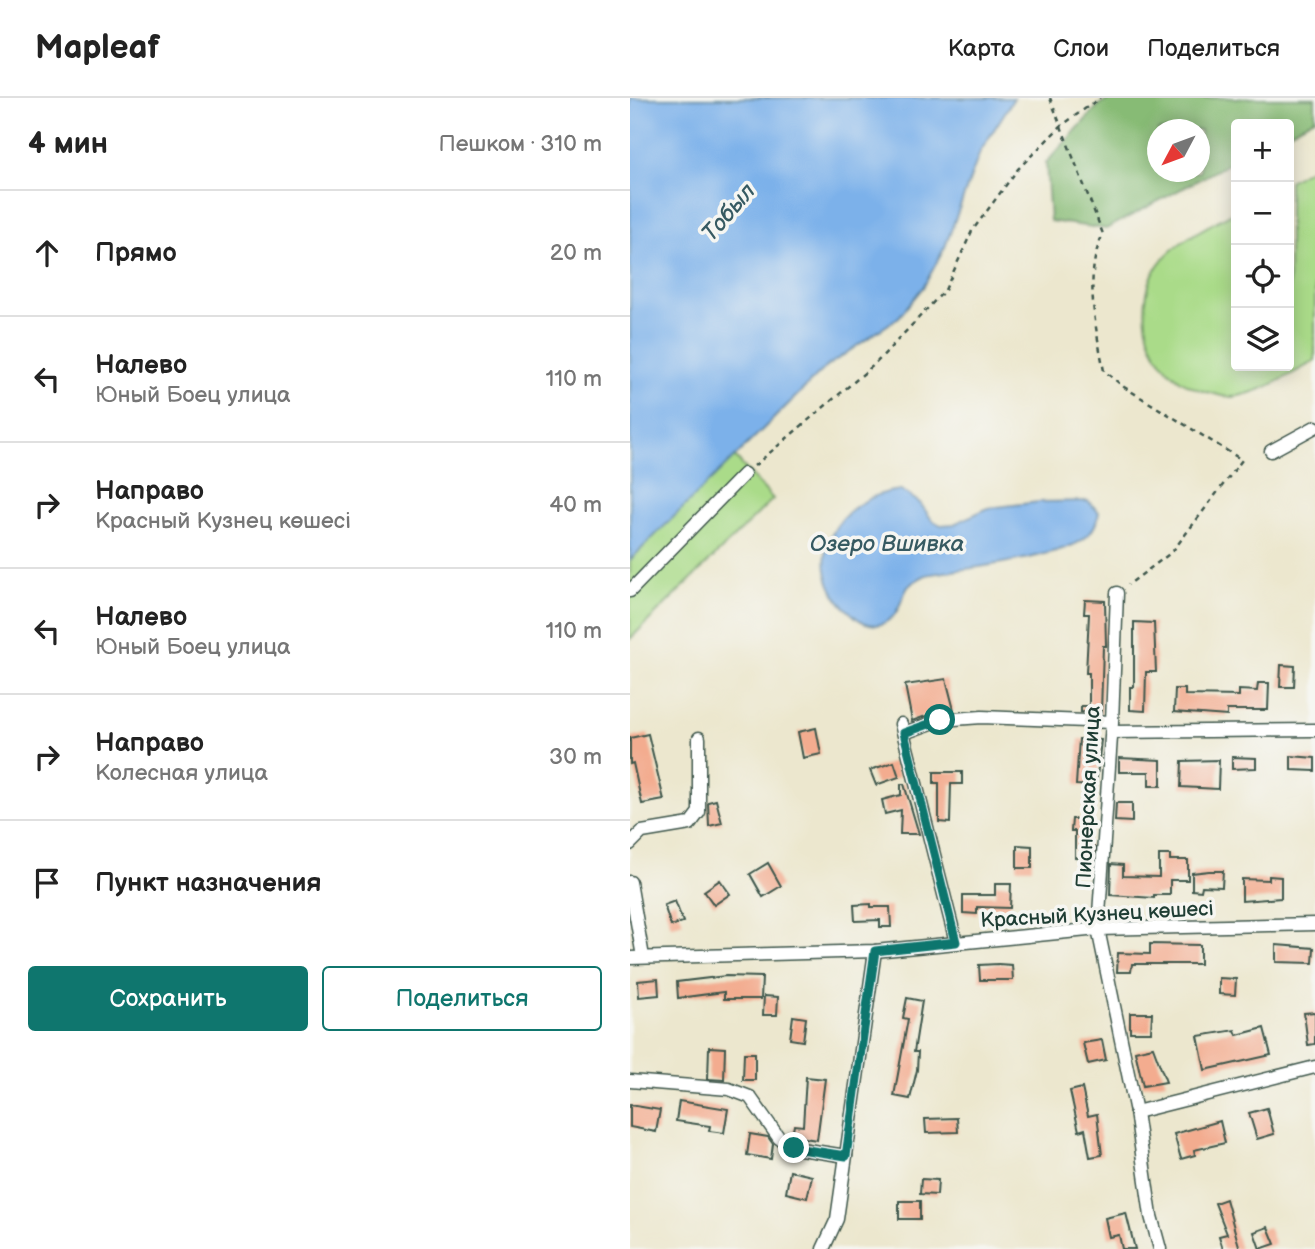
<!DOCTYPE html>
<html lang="ru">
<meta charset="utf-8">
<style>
:root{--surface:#fff;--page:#f2f2f2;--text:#222;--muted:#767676;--line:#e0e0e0;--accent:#0f766e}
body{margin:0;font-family:"Balsamiq Sans",sans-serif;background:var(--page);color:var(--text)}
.controls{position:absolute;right:21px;top:21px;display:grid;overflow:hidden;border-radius:7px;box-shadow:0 4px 18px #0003}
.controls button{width:63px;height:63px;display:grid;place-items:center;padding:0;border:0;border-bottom:2px solid var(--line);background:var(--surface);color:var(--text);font:35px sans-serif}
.compass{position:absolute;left:517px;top:21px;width:63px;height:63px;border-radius:50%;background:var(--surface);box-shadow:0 4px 18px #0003;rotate:229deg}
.stop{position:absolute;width:21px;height:21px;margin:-16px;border:5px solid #0f766e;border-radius:50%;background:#fff}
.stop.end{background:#0f766e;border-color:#fff;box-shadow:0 2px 7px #0008}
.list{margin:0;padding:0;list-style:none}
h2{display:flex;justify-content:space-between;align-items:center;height:91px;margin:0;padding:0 28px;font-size:30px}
h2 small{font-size:23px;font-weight:400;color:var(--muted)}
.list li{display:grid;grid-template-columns:46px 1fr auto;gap:21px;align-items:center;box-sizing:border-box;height:126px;padding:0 28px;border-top:2px solid var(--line)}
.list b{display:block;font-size:26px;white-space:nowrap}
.list p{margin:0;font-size:23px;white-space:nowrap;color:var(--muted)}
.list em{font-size:23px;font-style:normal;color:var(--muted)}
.actions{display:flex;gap:14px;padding:21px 28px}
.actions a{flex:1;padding:16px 0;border:2px solid var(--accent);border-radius:7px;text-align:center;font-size:24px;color:var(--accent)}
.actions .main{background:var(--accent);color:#fff}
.icon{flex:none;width:38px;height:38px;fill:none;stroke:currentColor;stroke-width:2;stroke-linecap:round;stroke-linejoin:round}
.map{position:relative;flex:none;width:685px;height:1151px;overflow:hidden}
header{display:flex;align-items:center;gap:42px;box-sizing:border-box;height:98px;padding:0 35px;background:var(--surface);border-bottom:2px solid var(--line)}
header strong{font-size:33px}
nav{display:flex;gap:38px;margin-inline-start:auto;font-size:24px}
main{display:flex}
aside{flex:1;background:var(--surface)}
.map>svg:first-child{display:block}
.green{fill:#aadb89;stroke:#648c5e;stroke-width:2}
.forest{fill:#87bb75;stroke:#537c54;stroke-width:2;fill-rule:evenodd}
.water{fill:#7cb1ea;stroke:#4e778f;stroke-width:2}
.building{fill:#f3ac8f}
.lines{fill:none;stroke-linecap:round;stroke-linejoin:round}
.minor-casing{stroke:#3e564b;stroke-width:15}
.path{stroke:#3e564b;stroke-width:2.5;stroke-dasharray:5 5;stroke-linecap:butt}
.minor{stroke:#fff;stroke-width:12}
.route{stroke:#0f766e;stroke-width:9}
.labels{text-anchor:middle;stroke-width:7;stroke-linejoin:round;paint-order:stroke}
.street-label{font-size:21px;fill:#1f3d34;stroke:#f6f6f2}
.water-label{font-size:23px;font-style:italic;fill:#365a62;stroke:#f6f6f2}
</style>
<header>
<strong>Mapleaf</strong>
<nav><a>Карта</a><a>Слои</a><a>Поделиться</a></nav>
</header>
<main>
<aside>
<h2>4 мин<small>Пешком · 310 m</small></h2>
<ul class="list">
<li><svg class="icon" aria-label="ahead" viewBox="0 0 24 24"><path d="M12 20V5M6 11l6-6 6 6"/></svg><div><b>Прямо</b></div><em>20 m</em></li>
<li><svg class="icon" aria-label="left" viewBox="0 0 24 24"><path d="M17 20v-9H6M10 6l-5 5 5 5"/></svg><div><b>Налево</b><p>Юный Боец улица</p></div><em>110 m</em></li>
<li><svg class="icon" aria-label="right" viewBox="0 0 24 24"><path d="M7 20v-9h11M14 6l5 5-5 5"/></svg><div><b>Направо</b><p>Красный Кузнец көшесі</p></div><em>40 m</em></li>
<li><svg class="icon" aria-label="left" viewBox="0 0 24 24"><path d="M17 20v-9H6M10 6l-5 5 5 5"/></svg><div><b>Налево</b><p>Юный Боец улица</p></div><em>110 m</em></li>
<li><svg class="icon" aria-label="right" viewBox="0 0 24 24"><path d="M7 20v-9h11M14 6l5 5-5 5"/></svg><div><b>Направо</b><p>Колесная улица</p></div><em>30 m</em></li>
<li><svg class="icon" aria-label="arrive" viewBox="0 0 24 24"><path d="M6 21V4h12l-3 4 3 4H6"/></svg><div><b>Пункт назначения</b></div></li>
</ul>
<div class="actions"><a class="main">Сохранить</a><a>Поделиться</a></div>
</aside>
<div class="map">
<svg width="685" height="1151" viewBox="0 0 685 1151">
<rect width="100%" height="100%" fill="#f6f6f2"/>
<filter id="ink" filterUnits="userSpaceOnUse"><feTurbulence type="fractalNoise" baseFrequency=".0143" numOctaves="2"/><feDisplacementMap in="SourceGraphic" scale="14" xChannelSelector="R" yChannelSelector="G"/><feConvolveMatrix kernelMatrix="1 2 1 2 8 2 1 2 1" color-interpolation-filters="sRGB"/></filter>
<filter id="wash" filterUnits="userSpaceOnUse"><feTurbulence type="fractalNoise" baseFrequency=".00686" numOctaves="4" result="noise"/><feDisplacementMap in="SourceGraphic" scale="28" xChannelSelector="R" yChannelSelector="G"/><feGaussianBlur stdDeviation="1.57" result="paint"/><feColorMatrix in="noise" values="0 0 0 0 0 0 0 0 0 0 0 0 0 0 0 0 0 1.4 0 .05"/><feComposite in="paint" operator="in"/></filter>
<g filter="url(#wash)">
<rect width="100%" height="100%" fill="#ece7ce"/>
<g class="green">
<path d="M685,68v195c-26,14 -53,32 -83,36 -7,1 -18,-4 -26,-5 -51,-13 -74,-70 -53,-118 12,-28 57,-49 83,-63v155h53v-185z"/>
<polygon points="104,358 143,401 0,541 0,462"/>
</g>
<path class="forest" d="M482,0h203v20l-26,14v-8h-53v36l-130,69 -56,-8 -4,-58 53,-58zM528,32h42v42h-42z"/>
<g class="water">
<polygon points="0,0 384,0 350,54 315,149 294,188 269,219 196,269 0,462"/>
<path d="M271,392l19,13 12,17 9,5 13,-1 34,-16 51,-6 49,-1 11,11c-2,13 -8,23 -20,30 -31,17 -116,27 -153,33 -6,3 -14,7 -18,12 -9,14 -8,31 -27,37 -11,3 -22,-3 -29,-10 -56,-48 -16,-118 49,-124z"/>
</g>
<g id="blocks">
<g class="building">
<polygon points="455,502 475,503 476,548 473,548 471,615 451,614 451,608 459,608 459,575 456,575 459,516 454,516"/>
<polygon points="504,524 524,525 526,574 516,574 515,613 500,612 500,589 504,589"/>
<polygon points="651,567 665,568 664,589 650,589"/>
<polygon points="316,581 324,612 307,614 282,623 275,587"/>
<polygon points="628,585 639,585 638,612 597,612 597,618 544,614 545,591 555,591 555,597 609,598 609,592 627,593"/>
<polygon points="186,630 191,656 173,660 168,634"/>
<polygon points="18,636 34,702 12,706 3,665 0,666 0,640"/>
<polygon points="449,641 471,642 466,688 446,687"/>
<polygon points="661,658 685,660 685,673 661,672"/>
<polygon points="602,659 626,660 626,670 602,671"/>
<polygon points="489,660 531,662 531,688 519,688 519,674 489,674"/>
<polygon points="589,662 588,691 551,689 552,663"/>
<polygon points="264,664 269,679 246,687 240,672"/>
<polygon points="304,674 332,674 332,686 321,686 320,725 309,724 309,685 304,685"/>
<polygon points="271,686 274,686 289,736 270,736 271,712 255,716 252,702 271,697"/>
<polygon points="86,702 92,725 79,728 78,704"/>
<polygon points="486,705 502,705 502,724 485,723"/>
<polygon points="442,721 458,721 457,748 465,749 464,761 445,760 445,733 441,733"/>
<polygon points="387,747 402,748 402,770 387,770"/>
<polygon points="529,757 540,757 540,762 558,762 558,782 540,782 540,797 524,797 524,800 480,797 481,766 493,767 493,778 529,779"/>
<polygon points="138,765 151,788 133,799 120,776"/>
<polygon points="579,773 593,773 592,789 572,788 571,793 562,792 562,775"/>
<polygon points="639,778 651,779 651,800 612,803 612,781 639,782"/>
<polygon points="90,782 100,796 84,807 74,793"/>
<polygon points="365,786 381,786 380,810 347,809 347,816 333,815 333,797 365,797"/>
<polygon points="45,803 53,824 41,828 34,807"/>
<polygon points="241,806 241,809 260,809 261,829 250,829 250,822 225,823 224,807"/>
<polygon points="520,846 570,847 570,866 502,866 501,874 487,874 488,855 520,856"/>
<polygon points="646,847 684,850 683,865 646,864"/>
<polygon points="368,866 382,867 383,882 350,882 349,867"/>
<polygon points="96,878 132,879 131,901 94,901 94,894 48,900 47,884"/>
<polygon points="589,880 606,881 605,897 589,896"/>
<polygon points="28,881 29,897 9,899 8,883"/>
<polygon points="134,898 148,899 147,917 133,917"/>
<polygon points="277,900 292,903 284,954 288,954 287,972 280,1001 264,998 278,921 273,920"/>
<polygon points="685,914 685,946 678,947 674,915"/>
<polygon points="500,915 522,915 521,934 500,934"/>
<polygon points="163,918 176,920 173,943 160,941"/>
<polygon points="634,930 641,957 575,972 568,938 605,932 607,937"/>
<polygon points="472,942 476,962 458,966 453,945"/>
<polygon points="79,949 95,950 94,982 78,981"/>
<polygon points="523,949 536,984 513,988 505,953"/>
<polygon points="114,955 125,955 125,982 113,982"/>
<polygon points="176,979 195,981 187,1042 162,1038 164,1027 173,1028"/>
<polygon points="452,990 458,1018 467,1016 472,1057 460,1059 455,1031 449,1033 440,993"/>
<polygon points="49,1003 98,1011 94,1035 79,1033 80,1028 46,1023"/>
<polygon points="0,1007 30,1012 26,1034 0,1029"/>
<polygon points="637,1010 644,1036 627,1041 619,1015"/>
<polygon points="327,1020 328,1034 296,1035 295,1021"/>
<polygon points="590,1023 595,1045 564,1052 565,1057 551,1061 544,1036"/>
<polygon points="120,1036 138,1039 143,1046 141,1061 117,1057"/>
<polygon points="160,1073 182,1078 177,1100 156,1095"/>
<polygon points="291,1081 308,1082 307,1097 290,1096"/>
<polygon points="596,1101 607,1141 610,1151 593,1151 589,1138 597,1136 585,1105"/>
<rect x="269" y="1103" width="21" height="18"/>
<polygon points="496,1115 505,1151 492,1151 489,1137 479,1139 475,1120"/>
<polygon points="638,1129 645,1146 630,1151 624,1134"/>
</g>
</g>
</g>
<g filter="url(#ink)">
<use href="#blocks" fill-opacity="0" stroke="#3e564b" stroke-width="2"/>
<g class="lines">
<defs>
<g id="minor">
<polyline points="641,353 685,329"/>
<polyline points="0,493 114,376"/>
<polyline points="487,495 482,624 468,831 506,1014 521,1118 530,1151"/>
<polyline points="271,626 326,844"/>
<polyline points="482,634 685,632"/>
<polyline points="274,635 310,622 352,619 482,624"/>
<polyline points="0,746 12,734 60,726 69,714 69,640"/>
<polyline points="0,784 13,859"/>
<polyline points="0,860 245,853 468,831 685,826"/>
<polyline points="0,983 99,991 120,999 149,1040 164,1050 216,1058"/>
<polyline points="506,1014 685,969"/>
<polyline points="193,1151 207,1121 245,853"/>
</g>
</defs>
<use href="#minor" class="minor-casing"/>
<g class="path">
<path d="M420,0l53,136c-20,41 -7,95 1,137l20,16 118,73 -70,92 -44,33"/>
<polyline points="124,368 245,266 315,192 342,133 388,71 431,28 470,0"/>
</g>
<use href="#minor" class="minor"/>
</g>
</g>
<g class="lines" filter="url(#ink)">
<polyline class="route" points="164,1050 216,1058 245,853 326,844 274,635 310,622"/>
</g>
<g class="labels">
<g class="street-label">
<text transform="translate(458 699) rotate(-87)" y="7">Пионерская улица</text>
<text transform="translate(467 816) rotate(-3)" y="7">Красный Кузнец көшесі</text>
</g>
<g class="water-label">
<text transform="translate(98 114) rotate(-49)" y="8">Тобыл</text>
<text x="257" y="453">Озеро Вшивка</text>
</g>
</g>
</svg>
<div class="controls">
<button>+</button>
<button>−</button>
<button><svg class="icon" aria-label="locate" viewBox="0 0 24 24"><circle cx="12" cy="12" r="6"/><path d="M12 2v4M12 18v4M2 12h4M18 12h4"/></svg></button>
<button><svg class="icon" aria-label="layers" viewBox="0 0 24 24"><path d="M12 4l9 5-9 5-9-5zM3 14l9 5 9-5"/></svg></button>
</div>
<svg class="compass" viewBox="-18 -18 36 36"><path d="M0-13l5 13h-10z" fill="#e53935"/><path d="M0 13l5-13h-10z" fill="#767676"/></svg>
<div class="stop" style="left:310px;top:622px"></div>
<div class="stop end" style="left:164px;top:1050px"></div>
</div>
</main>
